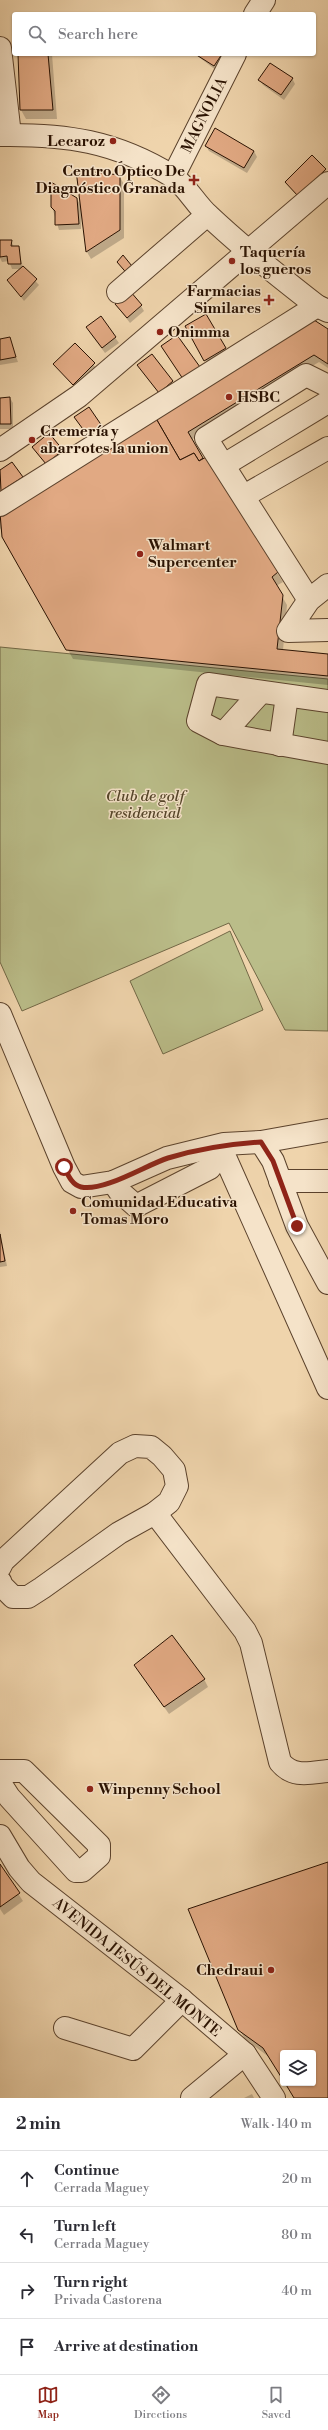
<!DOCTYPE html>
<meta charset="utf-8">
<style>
:root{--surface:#fff;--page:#f7f7f7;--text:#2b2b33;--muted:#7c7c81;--line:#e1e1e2;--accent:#8f2418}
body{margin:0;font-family:"Libre Bodoni",serif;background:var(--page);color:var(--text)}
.controls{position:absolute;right:12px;bottom:12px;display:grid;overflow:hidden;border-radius:4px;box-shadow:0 1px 3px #0004}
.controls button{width:36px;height:36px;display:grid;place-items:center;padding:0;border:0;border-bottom:1px solid var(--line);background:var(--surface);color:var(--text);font:20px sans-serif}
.stop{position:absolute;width:12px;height:12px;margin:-9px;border:3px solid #8f2418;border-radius:50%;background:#fff}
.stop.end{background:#8f2418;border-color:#fff;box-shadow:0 1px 4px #0008}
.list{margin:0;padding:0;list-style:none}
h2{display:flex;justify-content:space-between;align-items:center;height:52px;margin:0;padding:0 16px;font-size:17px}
h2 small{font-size:13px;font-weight:400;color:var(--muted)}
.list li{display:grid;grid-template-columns:26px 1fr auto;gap:12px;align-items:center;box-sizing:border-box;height:56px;padding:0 16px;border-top:1px solid var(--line)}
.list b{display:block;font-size:15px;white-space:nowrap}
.list p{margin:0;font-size:13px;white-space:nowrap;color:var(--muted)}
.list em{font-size:13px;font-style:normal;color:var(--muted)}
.icon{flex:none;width:22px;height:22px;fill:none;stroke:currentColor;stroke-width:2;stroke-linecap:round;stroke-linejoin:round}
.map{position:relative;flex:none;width:328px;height:2098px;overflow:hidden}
.search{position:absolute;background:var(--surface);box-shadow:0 1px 3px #0004;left:12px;right:12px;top:12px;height:44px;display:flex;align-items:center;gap:10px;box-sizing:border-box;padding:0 14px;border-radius:4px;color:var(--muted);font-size:15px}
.sheet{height:276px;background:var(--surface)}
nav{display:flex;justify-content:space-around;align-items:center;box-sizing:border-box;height:56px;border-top:1px solid var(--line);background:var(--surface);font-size:11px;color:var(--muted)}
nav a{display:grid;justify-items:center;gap:2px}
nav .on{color:var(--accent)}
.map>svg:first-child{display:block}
.green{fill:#babd89;stroke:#726846}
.shadow{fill:#0003}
.building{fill:#e1a983;stroke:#2a1202}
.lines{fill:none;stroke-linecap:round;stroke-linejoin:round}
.minor-casing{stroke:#5b422c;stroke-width:24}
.minor{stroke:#f5e3c9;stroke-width:22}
.route{stroke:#8f2418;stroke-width:5}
.poi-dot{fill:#8f2418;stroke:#f5e3c9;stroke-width:1.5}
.labels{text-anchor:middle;stroke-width:3;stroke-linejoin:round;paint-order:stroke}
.street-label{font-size:15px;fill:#2a1202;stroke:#f5e3c9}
.poi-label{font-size:15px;font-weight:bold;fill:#2a1202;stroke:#f5e3c9;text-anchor:start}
.park-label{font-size:15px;font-style:italic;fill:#55452a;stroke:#f5e3c9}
</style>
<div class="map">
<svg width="328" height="2098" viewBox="0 0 328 2098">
<rect width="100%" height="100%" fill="#efd4ac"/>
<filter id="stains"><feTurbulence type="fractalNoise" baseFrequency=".005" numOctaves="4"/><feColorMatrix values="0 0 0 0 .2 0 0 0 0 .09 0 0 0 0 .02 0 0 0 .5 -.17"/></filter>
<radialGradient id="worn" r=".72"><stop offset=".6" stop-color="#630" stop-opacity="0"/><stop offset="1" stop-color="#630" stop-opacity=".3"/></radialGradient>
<g class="green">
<polygon points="0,647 328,679 328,1031 285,1030 229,923 22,1011 0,962"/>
<polygon points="230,931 263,1010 163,1054 130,981"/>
</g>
<g class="shadow">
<polygon points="19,54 52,54 57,119 26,119 21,110"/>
<polygon points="195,54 226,54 217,71"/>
<polygon points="292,78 295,84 284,100 263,85 260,80"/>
<polygon points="206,146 254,151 257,157 247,173 209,151"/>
<polygon points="325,170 328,175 302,201 286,183"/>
<polygon points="78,171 119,176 124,184 124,238 91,259 87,252"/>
<polygon points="76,198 82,207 81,229 59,230 52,207"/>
<polygon points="0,241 11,241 14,247 18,247 23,268 39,285 24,301 12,285 22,269 12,269 9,261 2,262 0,258"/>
<polygon points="116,305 141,306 144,311 130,323"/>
<polygon points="206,315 228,354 208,365 186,327"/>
<polygon points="101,318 119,343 105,353 90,333"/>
<polygon points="328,330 328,368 319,362 191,440 283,582 276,586 287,605 283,650 328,655 328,685 73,659 0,528 0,514"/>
<polygon points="9,338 18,362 0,365 0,340"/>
<polygon points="75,344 97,369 76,389 55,364"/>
<polygon points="152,355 175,387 162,397 138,366"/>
<polygon points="10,398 13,403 13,429 0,429 0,399"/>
<polygon points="89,408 104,432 91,441 78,422"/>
<polygon points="49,434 65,456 50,469 36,452"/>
<polygon points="12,463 25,482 5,496 0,488 0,472"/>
<polygon points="0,1231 7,1266 0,1267"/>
<polygon points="140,1673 204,1679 208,1687 169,1714"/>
<polygon points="328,1863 328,2098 295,2098 286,2083 313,2083 313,2053 283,2053 283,2079 269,2057 245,2039 239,2029"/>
<polygon points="0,1866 23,1901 4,1915 0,1909"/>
<polygon points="252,2094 254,2098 244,2098"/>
</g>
<g class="building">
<polygon points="18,54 48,54 53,110 20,110"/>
<polygon points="195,54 222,54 214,66"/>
<polygon points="270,63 293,78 281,95 258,80"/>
<polygon points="215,128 254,151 244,168 205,146"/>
<polygon points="312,155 326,169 298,196 285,182"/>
<polygon points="76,170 120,175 120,230 86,252"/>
<polygon points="51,182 77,198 79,224 55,225 55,211 51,207"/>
<polygon points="0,240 12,240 11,246 19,246 21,264 8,264 7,256 0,257"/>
<polygon points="123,255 136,271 130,277 117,262"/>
<polygon points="23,266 37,279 21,297 7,280"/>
<polygon points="130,291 142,305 127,318 115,304"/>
<polygon points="206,314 226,348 204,361 185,326"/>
<polygon points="101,316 116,337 102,348 86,327"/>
<polygon points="314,320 328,329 328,364 314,355 188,432 203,458 199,461 194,453 180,460 154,415"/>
<polygon points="177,335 200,367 183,379 161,346"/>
<polygon points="10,337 16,357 0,360 0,339"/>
<polygon points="75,343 95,363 73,385 53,364"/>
<polygon points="152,354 173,381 159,393 137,365"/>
<polygon points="10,397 11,424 0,424 0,398"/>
<polygon points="89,407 102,426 88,436 74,417"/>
<polygon points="154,415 180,460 194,453 199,461 208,456 278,572 272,577 283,595 277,649 328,654 328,676 66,650 2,537 0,513"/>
<polygon points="49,433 63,450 46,464 32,447"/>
<polygon points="12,462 23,477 1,491 0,470"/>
<polygon points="0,1234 5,1261 0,1262"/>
<polygon points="172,1635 205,1679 164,1707 134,1665"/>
<polygon points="328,1862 328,2098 294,2098 285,2083 313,2083 313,2053 283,2053 283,2080 263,2048 238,2030 188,1909"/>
<polygon points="0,1864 20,1893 0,1907"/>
</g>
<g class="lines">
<defs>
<g id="minor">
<polyline points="255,14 264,0"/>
<polyline points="0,48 10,135"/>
<path d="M0,135c66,-1 115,6 172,41 14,9 24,29 37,40 34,32 71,61 108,90l11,5"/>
<polyline points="173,177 235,54"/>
<polyline points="118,292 207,215"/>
<polyline points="0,450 79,396 328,183"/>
<polyline points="224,465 328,402"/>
<polyline points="244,496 328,448"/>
<polyline points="0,505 317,306"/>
<polyline points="328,585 309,600 288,631 328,630"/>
<polyline points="309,600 206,438 306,375 328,386"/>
<polyline points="328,701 208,684 198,721 223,734 328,753"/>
<polyline points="223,734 261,692"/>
<polyline points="280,745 287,696"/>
<polyline points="0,1014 64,1167 72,1182 81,1187 113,1182 167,1158 224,1144 261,1142 328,1130"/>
<polyline points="261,1142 273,1161 297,1226 328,1283"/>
<polyline points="220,1146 328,1388"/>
<polyline points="280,1181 328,1181"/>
<polyline points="113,1182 120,1192 136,1206 210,1168 215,1160 216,1147"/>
<path d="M155,1513l90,118 6,12 29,119c13,16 29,11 48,9"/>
<polyline points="0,1567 3,1561 120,1453 135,1446 151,1447 162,1456 174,1470 177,1486 169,1502 155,1513 119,1533 42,1588 28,1597 13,1597 2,1586 0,1581"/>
<polyline points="0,1771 24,1771 99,1845 99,1856 82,1871 76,1871 9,1797 0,1783"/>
<polyline points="0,1836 19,1868 31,1882 182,2000 245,2054 274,2098"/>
<polyline points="65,2028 133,2049 182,2000"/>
<polyline points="192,2098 245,2054"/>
</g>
</defs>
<use href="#minor" class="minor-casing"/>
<use href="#minor" class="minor"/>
</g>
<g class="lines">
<path class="route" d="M64,1167c4,8 8,18 17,20 23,5 65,-22 87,-29 30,-9 62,-14 93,-16l12,19 24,65"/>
</g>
<g class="poi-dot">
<circle cx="113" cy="141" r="4"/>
<path d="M192 174h4v4h4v4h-4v4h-4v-4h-4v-4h4z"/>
<circle cx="232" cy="261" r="4"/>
<path d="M267 294h4v4h4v4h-4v4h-4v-4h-4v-4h4z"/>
<circle cx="160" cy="332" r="4"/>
<circle cx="229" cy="397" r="4"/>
<circle cx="32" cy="440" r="4"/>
<circle cx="140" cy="554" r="4"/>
<circle cx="73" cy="1211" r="4"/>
<circle cx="90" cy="1789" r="4"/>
<circle cx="271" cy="1970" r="4"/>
</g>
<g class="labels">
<g class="street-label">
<text transform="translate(204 115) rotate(-63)" y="5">MAGNOLIA</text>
<text transform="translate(137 1967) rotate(39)" y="5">AVENIDA JESÚS DEL MONTE</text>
</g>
<g class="poi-label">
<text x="105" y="146" text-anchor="end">Lecaroz</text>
<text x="185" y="176" text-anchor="end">Centro Óptico De<tspan x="185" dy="17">Diagnóstico Granada</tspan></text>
<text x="240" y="257">Taquería<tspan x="240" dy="17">los gueros</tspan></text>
<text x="261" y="296" text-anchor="end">Farmacias<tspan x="261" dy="17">Similares</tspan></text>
<text x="168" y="337">Onimma</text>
<text x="237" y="402">HSBC</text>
<text x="40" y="436">Cremería y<tspan x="40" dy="17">abarrotes la union</tspan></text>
<text x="148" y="550">Walmart<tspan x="148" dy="17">Supercenter</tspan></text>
<text x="81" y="1207">Comunidad Educativa<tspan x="81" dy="17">Tomas Moro</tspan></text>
<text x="98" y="1794">Winpenny School</text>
<text x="263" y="1975" text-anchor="end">Chedraui</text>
</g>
<g class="park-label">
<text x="145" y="801">Club de golf<tspan x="145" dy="17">residencial</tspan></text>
</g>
</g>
<rect width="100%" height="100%" filter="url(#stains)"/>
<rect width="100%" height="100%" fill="url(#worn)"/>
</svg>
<div class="controls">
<button><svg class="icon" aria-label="layers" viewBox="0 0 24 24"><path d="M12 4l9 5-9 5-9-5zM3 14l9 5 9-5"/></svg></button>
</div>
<div class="stop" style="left:64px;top:1167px"></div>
<div class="stop end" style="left:297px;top:1226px"></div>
<div class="search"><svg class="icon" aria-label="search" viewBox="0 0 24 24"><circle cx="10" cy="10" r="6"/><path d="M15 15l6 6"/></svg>Search here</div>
</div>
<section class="sheet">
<h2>2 min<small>Walk · 140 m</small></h2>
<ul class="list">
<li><svg class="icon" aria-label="ahead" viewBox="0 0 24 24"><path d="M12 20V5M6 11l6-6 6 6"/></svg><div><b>Continue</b><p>Cerrada Maguey</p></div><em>20 m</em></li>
<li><svg class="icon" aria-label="left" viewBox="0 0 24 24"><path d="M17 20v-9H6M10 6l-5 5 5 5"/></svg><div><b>Turn left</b><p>Cerrada Maguey</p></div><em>80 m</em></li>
<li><svg class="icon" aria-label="right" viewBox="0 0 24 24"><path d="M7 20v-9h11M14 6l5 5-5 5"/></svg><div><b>Turn right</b><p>Privada Castorena</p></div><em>40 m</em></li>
<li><svg class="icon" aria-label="arrive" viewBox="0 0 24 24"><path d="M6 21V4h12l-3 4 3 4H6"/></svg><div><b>Arrive at destination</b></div></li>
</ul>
</section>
<nav>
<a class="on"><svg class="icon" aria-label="map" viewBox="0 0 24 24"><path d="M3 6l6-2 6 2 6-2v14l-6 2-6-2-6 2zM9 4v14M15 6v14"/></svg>Map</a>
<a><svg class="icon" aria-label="directions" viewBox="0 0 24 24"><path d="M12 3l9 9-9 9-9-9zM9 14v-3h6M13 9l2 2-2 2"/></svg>Directions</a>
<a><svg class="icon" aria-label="saved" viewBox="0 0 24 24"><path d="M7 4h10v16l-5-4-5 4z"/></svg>Saved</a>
</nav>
